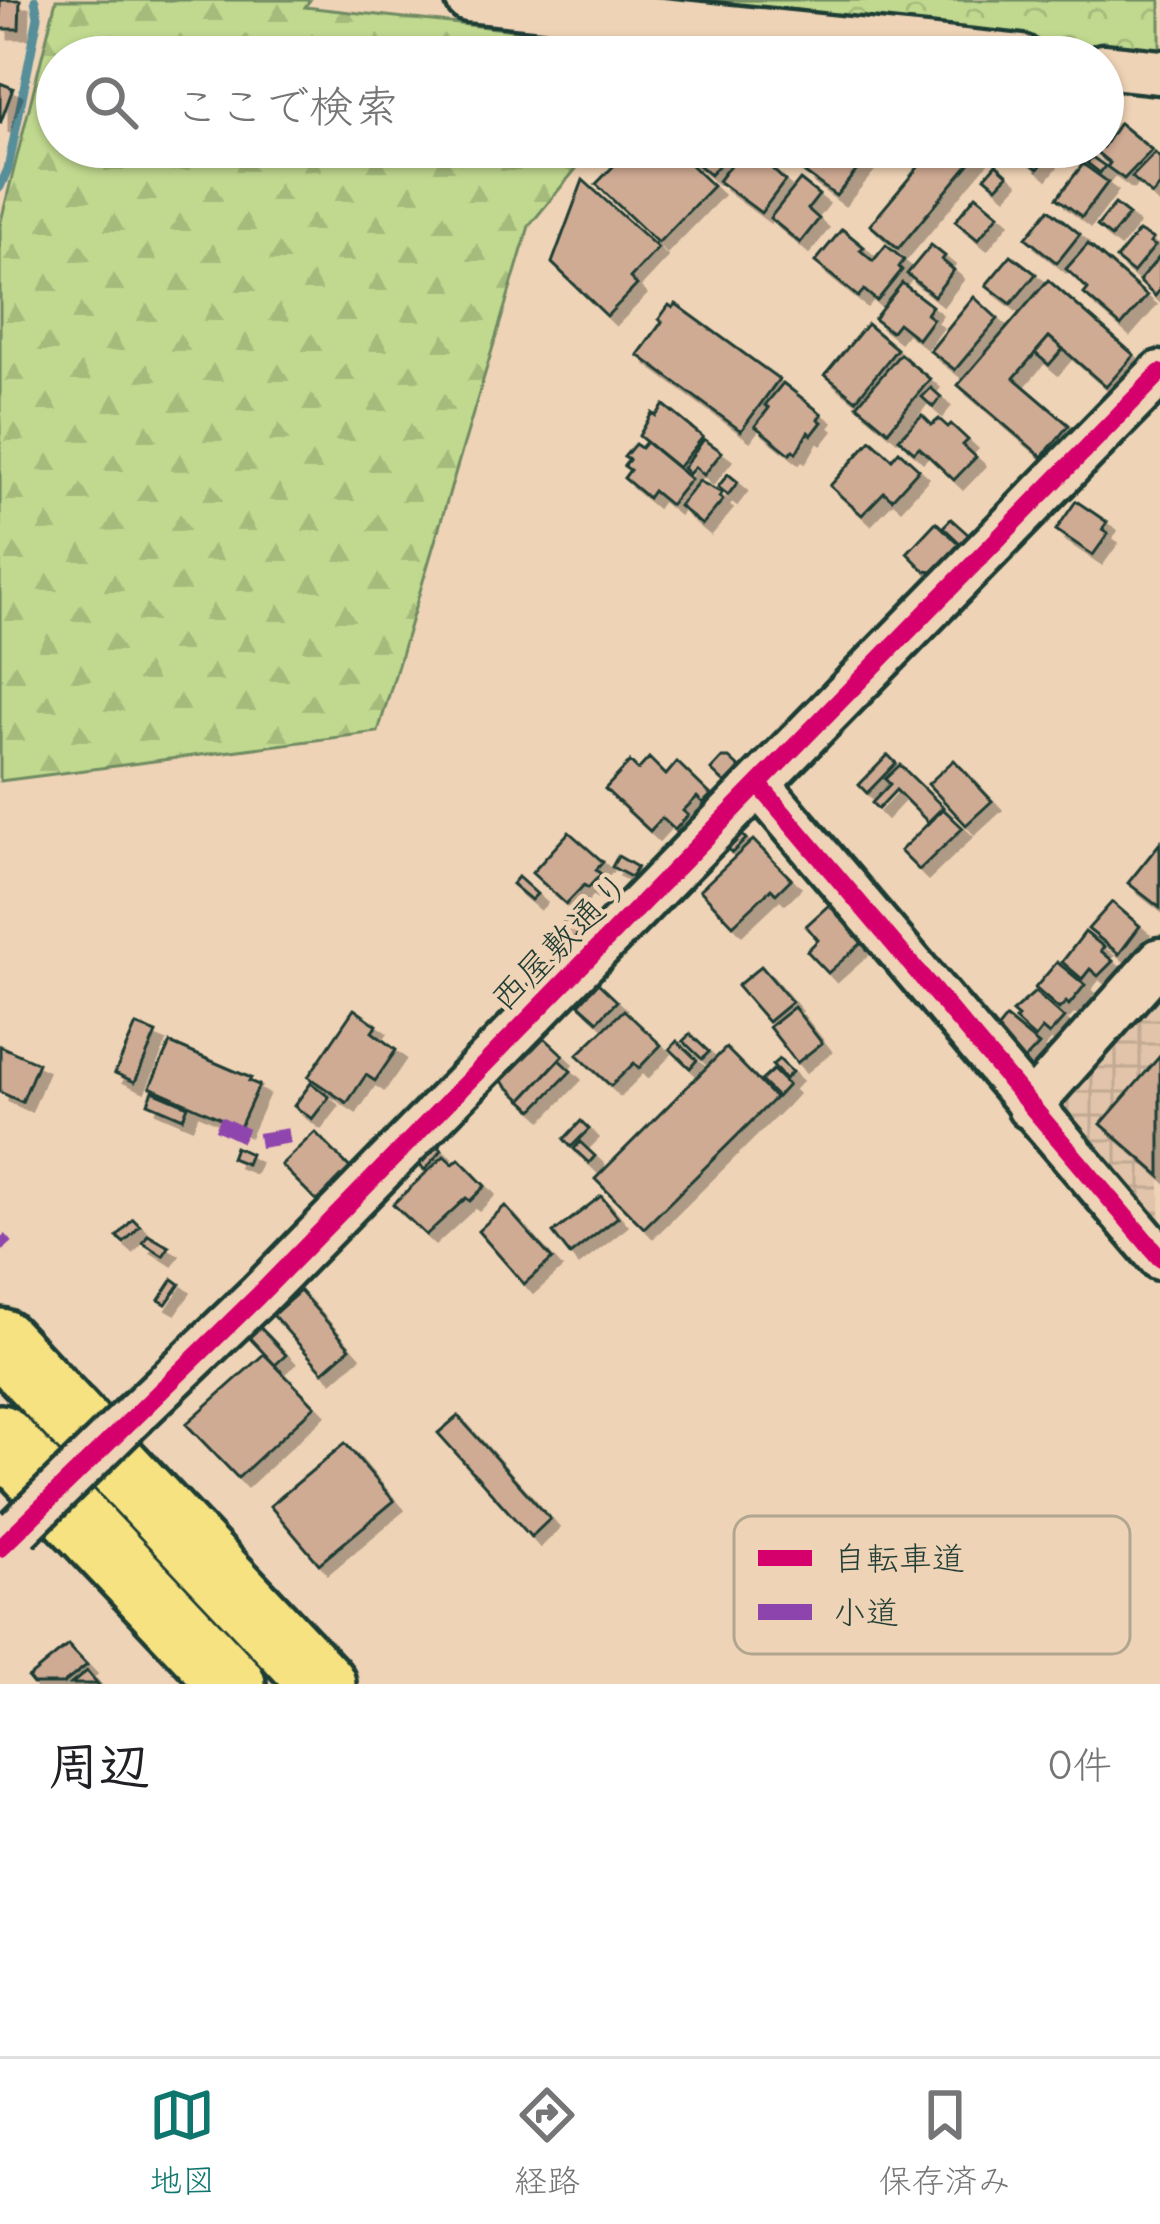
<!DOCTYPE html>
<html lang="ja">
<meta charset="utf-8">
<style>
:root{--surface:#fff;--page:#f2f2f2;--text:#202124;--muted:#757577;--line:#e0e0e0;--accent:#0f766e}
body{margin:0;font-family:Delius,"Klee One",sans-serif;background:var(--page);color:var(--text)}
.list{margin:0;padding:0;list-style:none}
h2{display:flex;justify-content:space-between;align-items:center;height:156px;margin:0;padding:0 48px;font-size:51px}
h2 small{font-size:39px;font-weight:400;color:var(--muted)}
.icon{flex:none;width:66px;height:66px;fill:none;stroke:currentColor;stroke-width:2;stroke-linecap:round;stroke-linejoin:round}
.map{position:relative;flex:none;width:1160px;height:1684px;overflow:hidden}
.search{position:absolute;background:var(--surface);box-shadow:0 3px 9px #0004;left:36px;right:36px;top:36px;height:132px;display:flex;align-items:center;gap:30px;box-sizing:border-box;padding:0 42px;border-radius:66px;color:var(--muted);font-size:45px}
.sheet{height:372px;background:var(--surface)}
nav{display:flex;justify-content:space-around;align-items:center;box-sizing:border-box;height:168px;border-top:3px solid var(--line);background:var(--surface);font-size:33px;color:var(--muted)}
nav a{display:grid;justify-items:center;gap:6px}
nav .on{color:var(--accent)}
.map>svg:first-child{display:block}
.industrial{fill:url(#industrial-grid)}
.forest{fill:url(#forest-firs);stroke:#708b62;stroke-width:3}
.park{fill:url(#park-crowns);stroke:#708b62;stroke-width:3}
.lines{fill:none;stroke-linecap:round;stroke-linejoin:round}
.stream{stroke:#578f9a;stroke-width:9}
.building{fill:#d0ab94;stroke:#1f3d34;stroke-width:3;filter:url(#shadow)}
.minor-casing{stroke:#1f3d34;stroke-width:51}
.highway-casing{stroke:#1f3d34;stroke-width:72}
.minor{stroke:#efd3b6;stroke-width:42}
.highway{stroke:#f6e281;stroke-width:63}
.minor-bridge-casing{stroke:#1f3d34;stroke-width:51;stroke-linecap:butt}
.minor-bridge{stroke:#efd3b6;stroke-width:42}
.quiet{stroke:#8e44ad;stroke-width:15;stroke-dasharray:30 15;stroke-linecap:butt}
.cycleway-casing{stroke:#efd3b6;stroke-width:26}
.cycleway{stroke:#d6006c;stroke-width:18}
.labels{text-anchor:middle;stroke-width:9;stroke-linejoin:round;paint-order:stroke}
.street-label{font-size:36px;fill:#1f3d34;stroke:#efd3b6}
.key{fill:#efd3b6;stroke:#b1a68f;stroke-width:3}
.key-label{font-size:33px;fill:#1f3d34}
</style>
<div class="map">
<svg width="1160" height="1684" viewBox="0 0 1160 1684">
<defs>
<pattern id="industrial-grid" width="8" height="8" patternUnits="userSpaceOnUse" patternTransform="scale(3)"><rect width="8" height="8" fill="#e2c4aa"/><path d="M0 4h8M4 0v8" fill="none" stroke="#c1a993"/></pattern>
<pattern id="forest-firs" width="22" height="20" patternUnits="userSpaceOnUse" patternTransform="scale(3)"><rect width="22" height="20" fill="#c0d98f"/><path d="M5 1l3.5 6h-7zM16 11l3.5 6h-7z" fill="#a5bb7c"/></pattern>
<pattern id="park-crowns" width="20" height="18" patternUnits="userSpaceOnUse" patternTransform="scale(3)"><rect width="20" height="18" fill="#c0d98f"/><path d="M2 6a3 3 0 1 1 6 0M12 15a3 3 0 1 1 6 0" fill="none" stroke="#a5bb7c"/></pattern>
<filter id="shadow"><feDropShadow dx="9" dy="9" stdDeviation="0" flood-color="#0004"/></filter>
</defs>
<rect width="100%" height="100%" fill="#efd3b6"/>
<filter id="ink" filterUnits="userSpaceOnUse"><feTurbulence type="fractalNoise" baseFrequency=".00833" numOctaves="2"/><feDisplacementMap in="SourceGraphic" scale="24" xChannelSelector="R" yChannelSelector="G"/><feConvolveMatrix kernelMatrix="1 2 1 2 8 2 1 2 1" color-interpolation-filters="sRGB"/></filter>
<g filter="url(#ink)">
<polygon class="industrial" points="1160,966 1160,1237 1049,1113"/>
<polygon class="forest" points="56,0 310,0 305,7 676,48 668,57 57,57 57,147 594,147 529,226 378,732 0,781 0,225"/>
<polygon class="park" points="557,0 1160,0 1160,51 715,25"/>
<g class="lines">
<polyline class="stream" points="0,187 8,169 38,17 35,0"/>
</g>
<g class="building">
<polygon points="0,0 20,0 19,29 0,29"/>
<polygon points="0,83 13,88 0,124"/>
<polygon points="1119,123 1152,150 1124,179 1107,167 1110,163 1095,151 1103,147"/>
<polygon points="632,147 672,147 713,186 658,243 596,184"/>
<polygon points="692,147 727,147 731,151 710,175 686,155"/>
<polygon points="744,147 760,147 770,155 765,162 785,181 761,213 718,181"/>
<polygon points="771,147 812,147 798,166"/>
<polygon points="824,147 876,147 836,196 805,173"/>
<polygon points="935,147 983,147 898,249 870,225"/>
<polygon points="1012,147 1056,147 1038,169"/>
<polygon points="1155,153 1160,158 1160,186 1152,195 1132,177"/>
<polygon points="1092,157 1105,166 1100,173 1087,163"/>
<polygon points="996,164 1008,175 997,187 985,177"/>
<polygon points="1083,164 1108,182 1082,217 1057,198"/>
<polygon points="583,180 658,248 630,278 637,285 607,316 552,263"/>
<polygon points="800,180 819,195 808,209 819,219 800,243 770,218"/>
<polygon points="976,195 999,214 978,240 955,221"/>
<polygon points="1115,204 1129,215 1111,237 1097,226"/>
<polygon points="1049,209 1080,234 1057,263 1026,238"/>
<polygon points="842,229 864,247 860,250 873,261 886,245 904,260 899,267 902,270 877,301 864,290 858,297 815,262"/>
<polygon points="1139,231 1153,239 1150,243 1155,246 1133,273 1116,259"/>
<polygon points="1088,244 1147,296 1121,326 1084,294 1088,289 1066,269"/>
<polygon points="931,245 945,256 942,260 954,270 934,296 907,274"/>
<polygon points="1011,255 1036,274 1011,304 986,285"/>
<polygon points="1160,256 1160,290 1155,296 1139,281"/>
<polygon points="1048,280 1134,355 1106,387 1049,337 1014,378 1069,425 1042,457 958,385"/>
<polygon points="902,283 932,306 926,314 933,319 918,339 898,323 891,332 874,319"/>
<polygon points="974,297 998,319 955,370 930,351"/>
<polygon points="676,304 779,379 741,431 638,355 662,322 659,319 669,305 673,308"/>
<polygon points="867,324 897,349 856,400 825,375"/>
<polygon points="1049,337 1063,349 1049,365 1035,353"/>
<polygon points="900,354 930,379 888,431 857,405"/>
<polygon points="783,383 822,414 818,419 822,422 812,435 808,432 796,453 793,450 790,454 755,426 769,408 765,405"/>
<polygon points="931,388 941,397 933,407 922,397"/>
<polygon points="664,405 703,437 678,468 639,436 652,413 656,416"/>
<polygon points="922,415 932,425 939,419 948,427 951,424 968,440 963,445 976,457 954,480 919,447 914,452 899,439"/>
<polygon points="704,439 722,452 704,475 695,467 689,474 683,468"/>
<polygon points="871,440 892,459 899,451 919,469 892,499 884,492 862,515 830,486"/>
<polygon points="646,442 691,479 670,505 653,491 648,498 624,478 630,470 624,466 629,460 624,457 635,444 641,448"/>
<polygon points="728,474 738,482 728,495 718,487"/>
<polygon points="699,481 722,493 719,497 723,500 702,525 679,506"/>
<polygon points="1076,501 1107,522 1102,530 1108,534 1093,555 1056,530"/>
<polygon points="951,519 970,536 962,545 943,527"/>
<polygon points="936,522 959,544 934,572 925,571 907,553"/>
<polygon points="888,755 896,763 867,793 859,785"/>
<polygon points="649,758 666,775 677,762 711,795 703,803 697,797 683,811 688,815 675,830 662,818 650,831 605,789 630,762 638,770"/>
<polygon points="722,758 729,758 740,768 726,784 711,770"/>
<polygon points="954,760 992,801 966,825 928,784"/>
<polygon points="900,765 943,807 928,822 896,790 878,809 872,803 890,784 885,779"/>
<polygon points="943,809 963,828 919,870 900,851"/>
<polygon points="734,827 746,839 732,853 720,841"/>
<polygon points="569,832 603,862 596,870 601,874 588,888 584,885 566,904 532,873"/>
<polygon points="753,840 791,879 776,894 771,889 733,925 700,890"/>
<polygon points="1160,843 1160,908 1128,883"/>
<polygon points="618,856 637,867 631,877 612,867"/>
<polygon points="518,877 537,894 531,900 512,884"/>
<polygon points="1112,902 1140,926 1119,954 1088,929"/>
<polygon points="830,904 864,941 828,973 807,951 818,940 806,926"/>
<polygon points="566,920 580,932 569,944 555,933"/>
<polygon points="1085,932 1104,947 1101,951 1113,961 1098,976 1090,969 1082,979 1062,962"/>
<polygon points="1057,962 1085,985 1069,1005 1066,1002 1059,1009 1035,988"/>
<polygon points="761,966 792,1002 768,1022 737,986"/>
<polygon points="598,983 617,1001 598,1021 579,1004"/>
<polygon points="1035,992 1064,1018 1049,1035 1042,1029 1035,1038 1015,1020 1018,1017 1012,1012"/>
<polygon points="794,1007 822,1043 797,1063 769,1027"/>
<polygon points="354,1009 377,1025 372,1032 396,1050 375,1081 366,1075 347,1103 308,1077"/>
<polygon points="624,1010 661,1045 639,1068 634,1063 611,1086 577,1055"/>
<polygon points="1006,1018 1039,1045 1018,1067 990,1038"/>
<polygon points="136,1025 156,1033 135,1082 115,1073"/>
<polygon points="535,1029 563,1055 522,1100 493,1073"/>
<polygon points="690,1034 709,1052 702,1059 683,1041"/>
<polygon points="677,1041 697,1060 690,1068 670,1049"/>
<polygon points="170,1043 251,1078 249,1081 259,1085 240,1127 150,1087"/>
<polygon points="0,1046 38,1063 22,1102 0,1092"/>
<polygon points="726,1048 775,1098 644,1228 595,1179"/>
<polygon points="1160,1056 1160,1176 1101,1124"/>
<polygon points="779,1059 792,1072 785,1079 772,1065"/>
<polygon points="559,1060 571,1071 533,1110 522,1100"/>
<polygon points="773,1070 788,1085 777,1097 761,1081"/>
<polygon points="311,1083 329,1097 312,1119 294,1106"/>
<polygon points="153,1091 188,1106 183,1118 148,1103"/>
<polygon points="581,1121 589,1129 571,1147 564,1139"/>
<polygon points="315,1132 353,1171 319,1203 281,1165"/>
<polygon points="430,1140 442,1150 425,1170 413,1160"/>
<polygon points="580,1142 595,1156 589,1163 574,1149"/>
<polygon points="235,1147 250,1154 246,1164 231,1158"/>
<polygon points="444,1156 453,1164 459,1159 485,1186 470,1201 466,1198 426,1235 393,1204"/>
<polygon points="601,1196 618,1217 570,1255 553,1233"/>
<polygon points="505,1206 552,1259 524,1284 478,1231"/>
<polygon points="133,1219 140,1226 124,1243 117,1237"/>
<polygon points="148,1235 169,1247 163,1256 143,1243"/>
<polygon points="173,1279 180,1284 166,1304 159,1300"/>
<polygon points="300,1291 350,1348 323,1372 273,1315"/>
<polygon points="258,1325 286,1355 275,1365 247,1335"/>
<polygon points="264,1354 315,1406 238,1478 186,1424"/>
<polygon points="458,1416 550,1519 531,1537 438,1433"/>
<polygon points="345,1443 394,1501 319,1564 270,1506"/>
<polygon points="68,1645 87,1665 63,1684 33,1684 28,1678"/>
<polygon points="87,1671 98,1684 71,1684"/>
</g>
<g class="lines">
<defs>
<g id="minor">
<polyline points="468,0 1021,57"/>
<polyline points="1103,66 1160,72"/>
<polyline points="760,786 1160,1258"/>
<polyline points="1029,1107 1160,960"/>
<polyline points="135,1414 258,1296 1160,373"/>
</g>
<g id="highway">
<polyline points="0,1341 323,1684"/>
<polyline points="0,1437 233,1684"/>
</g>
</defs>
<use href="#minor" class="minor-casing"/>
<use href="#highway" class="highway-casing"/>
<use href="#minor" class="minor"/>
<use href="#highway" class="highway"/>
<defs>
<polyline id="minor-bridge" points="18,1529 135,1414"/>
</defs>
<use href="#minor-bridge" class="minor-bridge-casing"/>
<use href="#minor-bridge" class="minor-bridge"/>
<g class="quiet">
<polyline points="218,1123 256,1141 293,1135"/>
<polyline points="0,1239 7,1247"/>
</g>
<defs>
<g id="cycleway">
<polyline points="760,786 1160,1258"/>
<polyline points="0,1548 258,1296 1160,373"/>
</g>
</defs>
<use href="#cycleway" class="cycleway-casing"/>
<use href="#cycleway" class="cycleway"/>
</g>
</g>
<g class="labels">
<g class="street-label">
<text transform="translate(560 941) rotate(-45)" y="13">西屋敷通り</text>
</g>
</g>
<rect x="734" y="1516" width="396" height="138" rx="18" class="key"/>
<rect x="758" y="1550" width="54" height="16" fill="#d6006c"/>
<rect x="758" y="1604" width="54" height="16" fill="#8e44ad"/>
<g class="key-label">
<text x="833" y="1570">自転車道</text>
<text x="833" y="1624">小道</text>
</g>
</svg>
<div class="search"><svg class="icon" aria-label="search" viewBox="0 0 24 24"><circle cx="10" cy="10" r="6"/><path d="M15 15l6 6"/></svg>ここで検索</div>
</div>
<section class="sheet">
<h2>周辺<small>0件</small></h2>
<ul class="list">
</ul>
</section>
<nav>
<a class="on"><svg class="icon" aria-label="map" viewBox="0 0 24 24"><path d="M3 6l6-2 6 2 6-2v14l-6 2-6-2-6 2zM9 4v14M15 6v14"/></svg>地図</a>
<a><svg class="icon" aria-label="directions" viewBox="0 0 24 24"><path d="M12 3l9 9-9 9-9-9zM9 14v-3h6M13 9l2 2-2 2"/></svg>経路</a>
<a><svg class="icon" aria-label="saved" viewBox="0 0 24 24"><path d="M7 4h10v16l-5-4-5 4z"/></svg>保存済み</a>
</nav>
